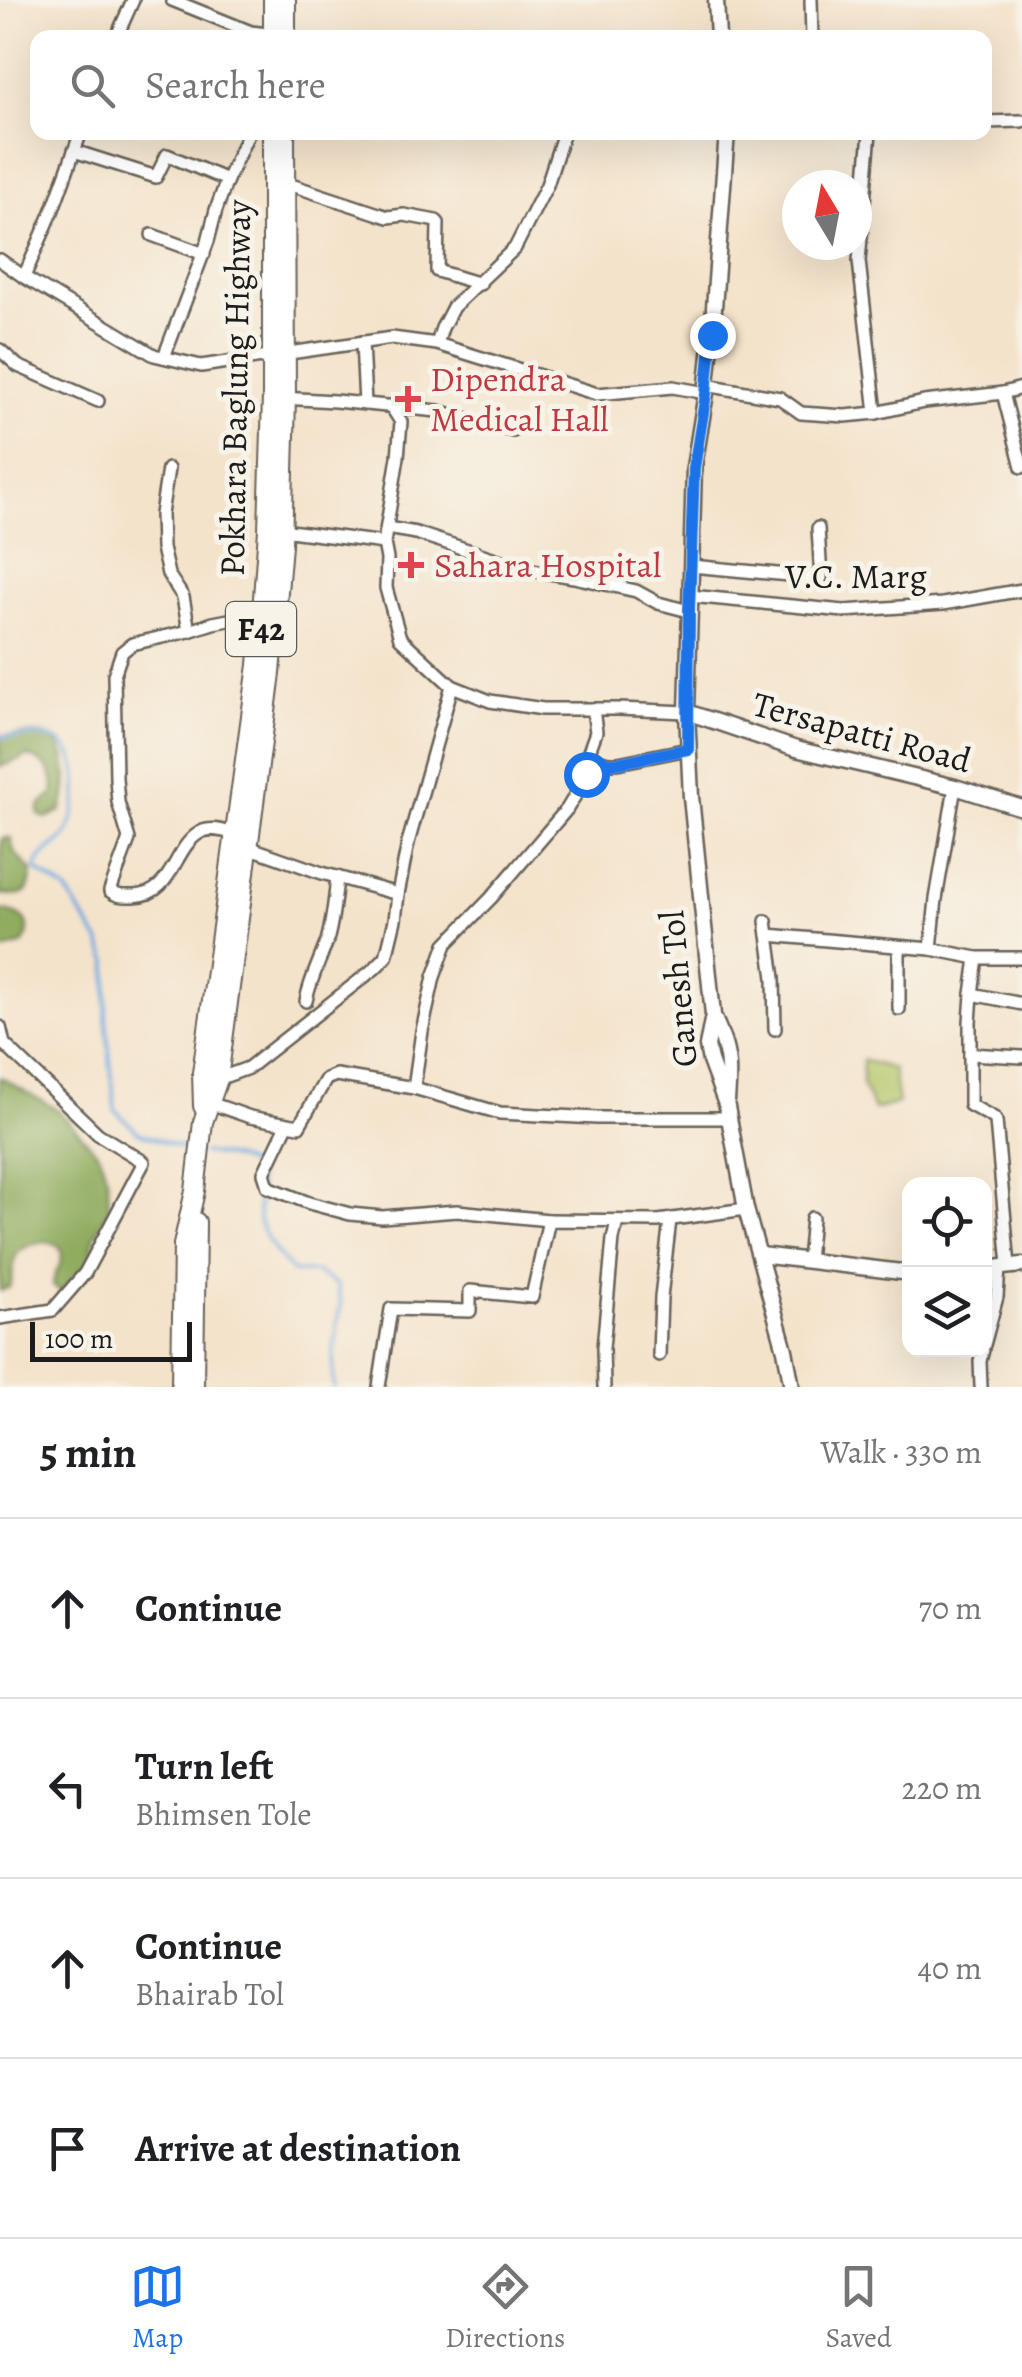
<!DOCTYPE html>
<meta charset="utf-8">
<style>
:root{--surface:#fff;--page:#f6f6f6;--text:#202124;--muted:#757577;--line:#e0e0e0;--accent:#1a73e8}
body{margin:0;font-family:Alegreya,serif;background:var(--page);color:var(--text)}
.controls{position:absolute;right:30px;bottom:30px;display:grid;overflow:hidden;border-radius:20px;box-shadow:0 10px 40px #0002}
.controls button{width:90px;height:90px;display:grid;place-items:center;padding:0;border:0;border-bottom:2px solid var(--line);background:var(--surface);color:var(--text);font:50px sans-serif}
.compass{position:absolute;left:782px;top:170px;width:90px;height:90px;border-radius:50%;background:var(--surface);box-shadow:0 10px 40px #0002;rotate:350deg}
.scale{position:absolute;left:30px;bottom:25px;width:162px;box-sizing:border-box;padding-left:10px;border:5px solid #1c1c1c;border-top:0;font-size:28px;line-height:35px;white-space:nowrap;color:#1c1c1c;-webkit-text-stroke:8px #f7f3e8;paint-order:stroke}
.stop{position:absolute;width:30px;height:30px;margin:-22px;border:8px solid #1a73e8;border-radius:50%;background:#fff}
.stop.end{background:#1a73e8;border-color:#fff;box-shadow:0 2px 10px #0008}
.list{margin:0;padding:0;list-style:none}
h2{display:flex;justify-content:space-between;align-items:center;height:130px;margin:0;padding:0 40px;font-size:42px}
h2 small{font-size:32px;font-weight:400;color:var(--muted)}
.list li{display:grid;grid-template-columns:65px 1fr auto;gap:30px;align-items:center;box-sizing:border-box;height:180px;padding:0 40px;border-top:2px solid var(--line)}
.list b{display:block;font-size:38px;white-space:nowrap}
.list p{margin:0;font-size:32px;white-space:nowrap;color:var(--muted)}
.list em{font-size:32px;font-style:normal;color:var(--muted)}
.icon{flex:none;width:55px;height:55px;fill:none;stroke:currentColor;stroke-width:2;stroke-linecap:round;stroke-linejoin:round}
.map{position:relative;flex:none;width:1022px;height:1387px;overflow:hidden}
.search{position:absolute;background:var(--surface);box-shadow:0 10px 40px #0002;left:30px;right:30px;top:30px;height:110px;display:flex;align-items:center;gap:25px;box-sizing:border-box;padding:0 35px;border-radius:20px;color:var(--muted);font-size:38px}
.sheet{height:850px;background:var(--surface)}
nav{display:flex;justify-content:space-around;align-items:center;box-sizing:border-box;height:140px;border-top:2px solid var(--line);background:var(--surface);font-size:28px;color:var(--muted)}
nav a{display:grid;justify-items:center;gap:5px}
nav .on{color:var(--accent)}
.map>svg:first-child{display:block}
.green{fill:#b5c76a;stroke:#687243;stroke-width:2.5}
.forest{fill:#90ac5e;stroke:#56643d;stroke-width:2.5}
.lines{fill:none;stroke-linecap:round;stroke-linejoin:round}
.stream{stroke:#71a9e0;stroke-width:4}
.minor-casing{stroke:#686259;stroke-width:16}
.major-casing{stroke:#686259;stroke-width:19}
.highway-casing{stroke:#686259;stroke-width:22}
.minor{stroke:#fff;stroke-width:11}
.major{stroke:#fff;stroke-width:14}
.highway{stroke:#fff;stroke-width:18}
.route{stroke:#1a73e8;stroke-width:12}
.health-dot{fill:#e0444e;stroke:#f7f3e8;stroke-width:4}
.labels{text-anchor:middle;stroke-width:10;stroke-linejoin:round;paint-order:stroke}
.shield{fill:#f7f3e8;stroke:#5e5c59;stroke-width:2.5}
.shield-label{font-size:32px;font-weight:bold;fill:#1c1c1c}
.health-label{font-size:35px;fill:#be3a42;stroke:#f7f3e8;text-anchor:start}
.street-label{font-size:35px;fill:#1c1c1c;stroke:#f7f3e8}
</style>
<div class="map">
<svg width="1022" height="1387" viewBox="0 0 1022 1387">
<rect width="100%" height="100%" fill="#f7f3e8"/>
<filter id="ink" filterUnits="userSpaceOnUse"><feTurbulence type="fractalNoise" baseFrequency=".01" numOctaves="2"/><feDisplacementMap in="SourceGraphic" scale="20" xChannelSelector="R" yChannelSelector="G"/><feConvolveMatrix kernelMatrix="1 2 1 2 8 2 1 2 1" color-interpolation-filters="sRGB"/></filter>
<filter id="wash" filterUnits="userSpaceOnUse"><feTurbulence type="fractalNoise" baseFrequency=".0048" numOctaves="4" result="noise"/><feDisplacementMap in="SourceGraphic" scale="40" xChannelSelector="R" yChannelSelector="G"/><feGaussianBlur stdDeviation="2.25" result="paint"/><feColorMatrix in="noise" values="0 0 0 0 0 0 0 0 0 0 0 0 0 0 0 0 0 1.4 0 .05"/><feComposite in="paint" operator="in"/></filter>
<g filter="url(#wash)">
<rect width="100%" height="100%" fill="#f4e3cb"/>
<polygon class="green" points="863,1060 893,1069 898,1103 874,1110 862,1084"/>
<g class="forest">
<path d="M0,735c15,2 34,-4 49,2 23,10 19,55 12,74l-15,7 -7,-3v-9l14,-12c3,-20 -7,-33 -26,-38l-27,11z"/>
<path d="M2,838h9l3,14 18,19c-3,27 -8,25 -32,23z"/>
<path d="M0,910c20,3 37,10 23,34l-23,7z"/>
<path d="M0,1077l58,33 41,44 9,27 1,26 -15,31 -5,26 -29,27 -7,-5 1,-8 7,-16 1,-9 -4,-8c-13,-6 -40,-1 -44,16 -2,10 0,16 -4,26l-10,4z"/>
</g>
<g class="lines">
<g class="stream">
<path d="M0,737c18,0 38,-4 56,3 29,11 24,74 10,95 -10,13 -28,17 -30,35l30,20 33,51 9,21 -2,55 9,93 24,23 55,19"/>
<path d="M203,1153c14,2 45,5 52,18 7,13 1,34 4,48 5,20 20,38 34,53h23l21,13 4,18 -6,32 -2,36 1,16"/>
</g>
</g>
</g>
<g filter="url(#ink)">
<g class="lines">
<defs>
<g id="minor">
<polyline points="172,0 251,32 276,35"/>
<polyline points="811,0 812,38"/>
<polyline points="116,38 133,0"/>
<polyline points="984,122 1022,121"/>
<polyline points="870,132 859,261 876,413"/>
<polyline points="74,151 156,177 167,155 227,180 249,132"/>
<polyline points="285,183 388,217 404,215 436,221 438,223 437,271 480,284"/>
<polyline points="152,235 204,254"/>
<polyline points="0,260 24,277 154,355 201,366 392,338 437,344 597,394 673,387 706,393"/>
<polyline points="24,277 52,212 81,132"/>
<polyline points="362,342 365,404"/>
<polyline points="437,344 442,328 453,307 515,248 547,185 564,132"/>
<polyline points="0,350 18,366 98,401"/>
<polyline points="164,357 208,241 216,210 227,180"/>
<polyline points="706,385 780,398 801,413 845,416 876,413 924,402 1003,393 1022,388"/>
<polyline points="1003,393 1022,467"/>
<polyline points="281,398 335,401 438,411 513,431"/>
<polyline points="391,406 401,422 398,457 384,543 387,559 386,588 400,638 452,686 490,701 543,709 619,709 687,712"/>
<polyline points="168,469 161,514 162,548 168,574 183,597 189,631"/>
<polyline points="387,528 416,533 526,569 574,577 636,591 658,603 689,611"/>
<polyline points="282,530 384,543"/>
<polyline points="691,566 821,578 818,528"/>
<polyline points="690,596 844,611 943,604 1022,590"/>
<polyline points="587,757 596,732 593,709"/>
<polyline points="398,894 408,843 452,686"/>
<polyline points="766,921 768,935 931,949 977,958 972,994"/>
<polyline points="768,935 774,978 775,1029"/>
<polyline points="899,948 899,1009"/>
<polyline points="931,949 936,899 955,787"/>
<polyline points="977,958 1022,958"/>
<path d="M306,1001c4,-22 14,-40 21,-60 6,-21 8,-42 10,-64"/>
<polyline points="0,1027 4,1044 98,1134 144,1162 85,1273 53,1310 0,1318"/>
<polyline points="970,1054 1022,1057"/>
<path d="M218,1079l30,-11 126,-99 12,-12 9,-37 3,-26 -76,-21 -88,-31 -6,-10c-9,-2 -17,-4 -25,-1 -30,13 -28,64 -69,65 -11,0 -16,1 -24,-5l19,-52 -11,-37 -2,-24 -2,-103 8,-23 10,-8 57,-13 24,-8 31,-6 17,5"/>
<polyline points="414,1088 422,1031 434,977 446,944 491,898 567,809 582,784 587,757 608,763 618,763 688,749"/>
<polyline points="210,1103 250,1117 299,1126 326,1079 336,1075 414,1088 500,1113 597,1118 729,1118"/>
<polyline points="287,1125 264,1173 268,1187 309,1203 350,1214 382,1217 457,1211 549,1220"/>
<polyline points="808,1261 812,1218"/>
<polyline points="1009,1266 996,1121 994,1118 970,1105 970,1022 972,994 1022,1004"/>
<polyline points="984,1345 997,1297 999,1268"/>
<polyline points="659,1355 661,1297 670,1220"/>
<polyline points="379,1387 391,1309 470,1311 470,1291 532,1297 549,1220 658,1221 746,1209"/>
<polyline points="604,1387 603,1348 613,1239 617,1221"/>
<polyline points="981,1387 980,1361 983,1350"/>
</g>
<g id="major">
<polyline points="716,0 718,38"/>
<polyline points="727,132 712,335 706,393 694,467 687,712 691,797 713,1015 707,1046 710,1061 727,1107 746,1209 785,1350 792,1387"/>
<polyline points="687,712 796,749 955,787 1022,808"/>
<path d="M713,1016c16,34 17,48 14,85"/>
<polyline points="760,1255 910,1273"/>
<polyline points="984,1269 1022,1265"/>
</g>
<g id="highway">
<polyline points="286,0 286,38"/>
<polyline points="273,38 273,0"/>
<polyline points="203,1106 202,1073 258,665 268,530 272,397 272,132"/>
<polyline points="181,1387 183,1245 195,1191 203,1122 218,1079 271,673 282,545 286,398 285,132"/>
<polyline points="194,1387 196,1222"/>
</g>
</defs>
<use href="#minor" class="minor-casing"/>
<use href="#major" class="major-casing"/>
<use href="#highway" class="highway-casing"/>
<use href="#minor" class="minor"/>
<use href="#major" class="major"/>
<use href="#highway" class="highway"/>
</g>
</g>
<g class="lines" filter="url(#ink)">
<polyline class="route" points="586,774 587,757 608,763 618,763 688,749 689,611 694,468 706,394 712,335"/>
</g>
<g class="health-dot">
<path d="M403 384h10v10h10v10h-10v10h-10v-10h-10v-10h10z"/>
<path d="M406 550h10v10h10v10h-10v10h-10v-10h-10v-10h10z"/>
</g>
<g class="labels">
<rect class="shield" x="226" y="602" width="70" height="54" rx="8"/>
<g class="shield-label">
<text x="261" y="640">F42</text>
</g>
<g class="health-label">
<text x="430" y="391">Dipendra<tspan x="430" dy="40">Medical Hall</tspan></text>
<text x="434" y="577">Sahara Hospital</text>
</g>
<g class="street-label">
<text transform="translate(235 388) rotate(-89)" y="12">Pokhara Baglung Highway</text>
<text x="856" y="588">V.C. Marg</text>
<text transform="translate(862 732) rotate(15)" y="12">Tersapatti Road</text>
<text transform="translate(678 989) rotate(-95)" y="12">Ganesh Tol</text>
</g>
</g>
</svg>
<div class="controls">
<button><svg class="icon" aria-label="locate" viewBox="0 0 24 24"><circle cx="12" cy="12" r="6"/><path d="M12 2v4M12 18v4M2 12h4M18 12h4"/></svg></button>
<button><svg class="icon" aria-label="layers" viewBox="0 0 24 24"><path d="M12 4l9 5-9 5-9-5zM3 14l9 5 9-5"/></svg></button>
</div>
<svg class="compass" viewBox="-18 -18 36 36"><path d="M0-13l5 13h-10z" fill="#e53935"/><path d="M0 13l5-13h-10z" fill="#757577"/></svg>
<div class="scale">100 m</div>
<div class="stop" style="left:586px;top:774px"></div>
<div class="stop end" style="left:712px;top:335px"></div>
<div class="search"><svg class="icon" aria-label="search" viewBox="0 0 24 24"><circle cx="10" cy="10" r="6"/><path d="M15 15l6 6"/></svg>Search here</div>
</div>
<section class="sheet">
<h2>5 min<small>Walk · 330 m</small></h2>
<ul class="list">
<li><svg class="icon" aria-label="ahead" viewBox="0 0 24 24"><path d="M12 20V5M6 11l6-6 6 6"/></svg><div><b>Continue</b></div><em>70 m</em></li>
<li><svg class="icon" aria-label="left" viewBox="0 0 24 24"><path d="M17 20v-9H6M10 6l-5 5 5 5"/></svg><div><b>Turn left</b><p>Bhimsen Tole</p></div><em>220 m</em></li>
<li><svg class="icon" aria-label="ahead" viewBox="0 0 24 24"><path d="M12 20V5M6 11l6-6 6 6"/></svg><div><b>Continue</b><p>Bhairab Tol</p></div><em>40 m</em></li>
<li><svg class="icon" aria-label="arrive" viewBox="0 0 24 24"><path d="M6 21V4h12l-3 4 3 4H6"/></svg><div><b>Arrive at destination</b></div></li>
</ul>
</section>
<nav>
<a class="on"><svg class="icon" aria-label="map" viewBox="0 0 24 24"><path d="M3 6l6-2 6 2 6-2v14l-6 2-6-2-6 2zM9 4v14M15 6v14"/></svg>Map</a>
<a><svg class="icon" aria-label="directions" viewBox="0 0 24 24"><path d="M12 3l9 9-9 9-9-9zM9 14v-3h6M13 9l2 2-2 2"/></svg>Directions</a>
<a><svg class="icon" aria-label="saved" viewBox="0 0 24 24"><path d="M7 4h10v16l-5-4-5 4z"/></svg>Saved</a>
</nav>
